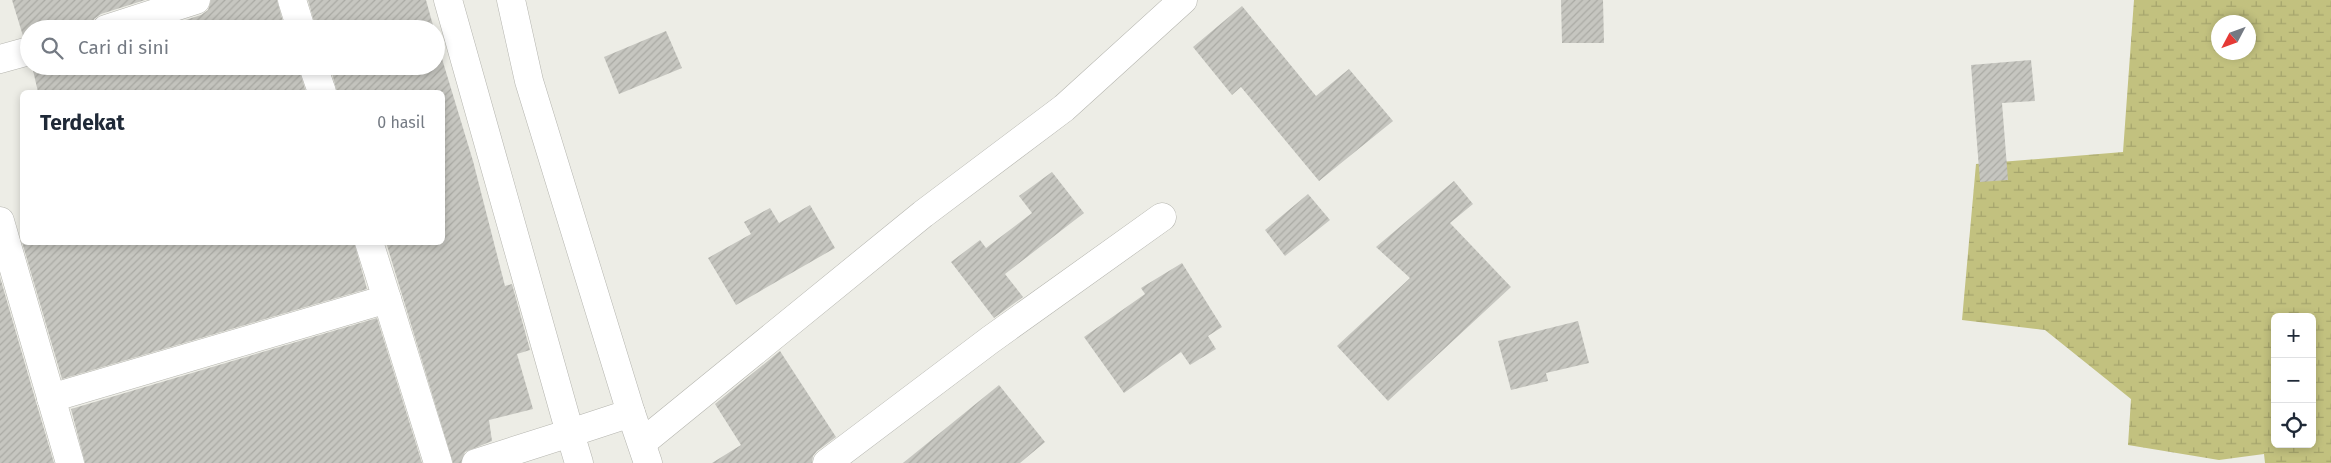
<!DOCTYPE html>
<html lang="id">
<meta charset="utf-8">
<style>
:root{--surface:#fff;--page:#f6f6f7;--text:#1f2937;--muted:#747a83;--line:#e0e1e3}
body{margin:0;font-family:"Fira Sans",sans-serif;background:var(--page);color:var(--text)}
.controls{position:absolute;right:15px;bottom:15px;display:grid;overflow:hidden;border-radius:8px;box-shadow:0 2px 8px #0003}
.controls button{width:45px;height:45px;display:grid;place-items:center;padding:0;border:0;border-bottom:1px solid var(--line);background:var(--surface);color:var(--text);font:25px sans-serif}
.compass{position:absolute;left:2211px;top:15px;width:45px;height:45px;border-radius:50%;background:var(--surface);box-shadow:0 2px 8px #0003;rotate:229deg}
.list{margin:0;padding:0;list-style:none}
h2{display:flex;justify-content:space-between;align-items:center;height:65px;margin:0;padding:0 20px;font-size:21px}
h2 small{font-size:16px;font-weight:400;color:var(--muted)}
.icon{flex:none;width:28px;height:28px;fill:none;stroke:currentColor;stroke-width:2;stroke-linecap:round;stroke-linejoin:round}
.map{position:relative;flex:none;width:2331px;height:463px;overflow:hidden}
.search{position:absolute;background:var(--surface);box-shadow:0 2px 8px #0003;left:20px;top:20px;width:425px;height:55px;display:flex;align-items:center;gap:12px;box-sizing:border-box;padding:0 18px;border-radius:28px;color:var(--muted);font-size:19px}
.panel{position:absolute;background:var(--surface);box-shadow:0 2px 8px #0003;left:20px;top:90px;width:425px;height:155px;border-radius:8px}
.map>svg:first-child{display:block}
.wetland{fill:url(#wetland-marsh);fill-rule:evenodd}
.building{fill:url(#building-hatch)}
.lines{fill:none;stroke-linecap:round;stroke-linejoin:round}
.minor-casing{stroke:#b5b5af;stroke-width:29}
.minor{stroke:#fff;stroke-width:28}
</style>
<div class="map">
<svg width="2331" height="463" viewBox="0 0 2331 463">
<defs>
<pattern id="wetland-marsh" width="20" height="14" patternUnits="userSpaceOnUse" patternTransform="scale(1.25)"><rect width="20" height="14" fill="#c2c17f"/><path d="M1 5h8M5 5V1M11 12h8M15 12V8" fill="none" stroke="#a6a56d"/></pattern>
<pattern id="building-hatch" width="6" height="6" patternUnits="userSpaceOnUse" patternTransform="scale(1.25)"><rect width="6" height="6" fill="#c6c6c0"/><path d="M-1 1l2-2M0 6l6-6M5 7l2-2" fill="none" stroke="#aaaaa4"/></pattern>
</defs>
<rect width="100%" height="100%" fill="#edede6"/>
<path class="wetland" d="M2134,0h197v463h-66l-1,-9 -45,6 -91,-15 3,-46 -86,-69 -83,-10 14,-156 147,-12zM2218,22h30v30h-30zM2275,317h37v127h-37z"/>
<g class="building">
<polygon points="12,0 145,0 101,14 94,19 91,29 29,29 29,36 23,36"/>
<polygon points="211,0 277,0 285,29 158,29 201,15 208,10"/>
<polygon points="308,0 426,0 434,29 316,29"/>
<polygon points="1561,0 1603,0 1604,43 1562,43"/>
<polygon points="1242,6 1316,96 1349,69 1393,121 1319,181 1241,87 1232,95 1193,47"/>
<polygon points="666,31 682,68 619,94 604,57"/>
<polygon points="436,39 473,161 505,286 512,284 530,350 517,354 533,409 489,420 492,441 465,452 461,463 453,463 386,242 442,242 442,92 337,92 330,66 436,66"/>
<polygon points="2031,60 2035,101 2002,103 2008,180 1980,182 1971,65"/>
<polygon points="32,66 298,66 306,92 38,92"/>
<polygon points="1052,172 1084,213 1005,274 1023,297 994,318 951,262 980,240 986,248 1032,213 1019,196"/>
<polygon points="1454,181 1473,204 1450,223 1511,287 1388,401 1337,346 1410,278 1376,247"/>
<polygon points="1308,194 1330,220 1285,256 1265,230"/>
<polygon points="810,205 835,248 736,305 708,258 751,234 744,222 770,208 779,223"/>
<polygon points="22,242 354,242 367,289 62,379"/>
<polygon points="1182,263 1222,327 1208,336 1216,349 1190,365 1181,352 1124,393 1084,337 1145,294 1141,288"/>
<polygon points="0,277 36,402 54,463 0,463"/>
<polygon points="377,318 422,463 85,463 71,409"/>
<polygon points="1578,321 1589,363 1546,373 1548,381 1511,390 1498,341"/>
<polygon points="780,351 836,437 817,451 813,456 812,463 712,463 741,445 715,404"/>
<polygon points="999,385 1045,442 1020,463 903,463"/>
</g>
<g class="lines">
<defs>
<g id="minor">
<polyline points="292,0 301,29"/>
<polyline points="448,0 570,433 476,463"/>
<polyline points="511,0 529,81 631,413 648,463"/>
<polyline points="106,29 196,0"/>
<polyline points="0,59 29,51"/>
<polyline points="313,66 322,92"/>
<polyline points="0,221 70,463"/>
<polyline points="387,299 438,463"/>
<polyline points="51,398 387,299 369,242"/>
<polyline points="643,442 923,214 1064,108 1183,0"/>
<polyline points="579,463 570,433 631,413"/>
<polyline points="827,463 990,340 1162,217"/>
</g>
</defs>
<use href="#minor" class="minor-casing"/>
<use href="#minor" class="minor"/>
</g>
</svg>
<div class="controls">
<button>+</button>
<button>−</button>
<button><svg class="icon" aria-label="locate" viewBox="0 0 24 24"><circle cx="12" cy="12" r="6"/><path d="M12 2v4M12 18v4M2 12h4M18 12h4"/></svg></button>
</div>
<svg class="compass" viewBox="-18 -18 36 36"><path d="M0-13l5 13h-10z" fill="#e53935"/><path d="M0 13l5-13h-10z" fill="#747a83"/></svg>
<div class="search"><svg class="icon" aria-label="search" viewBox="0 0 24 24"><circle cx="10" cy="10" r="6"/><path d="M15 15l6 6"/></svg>Cari di sini</div>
<section class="panel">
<h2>Terdekat<small>0 hasil</small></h2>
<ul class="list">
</ul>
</section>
</div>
